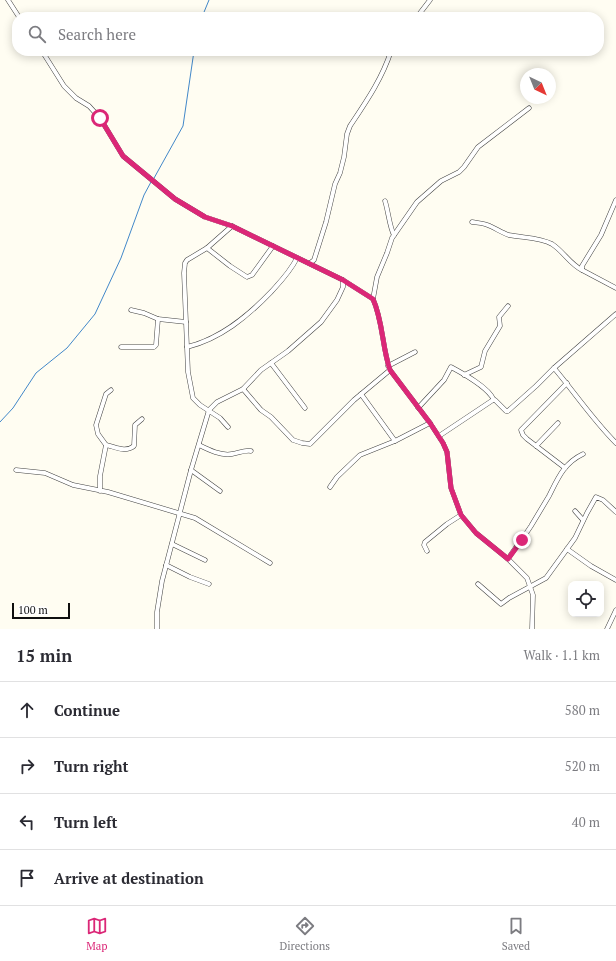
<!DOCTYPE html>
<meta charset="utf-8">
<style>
:root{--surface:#fff;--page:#f7f7f7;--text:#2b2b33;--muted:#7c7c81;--line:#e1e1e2;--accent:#db2777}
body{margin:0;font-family:"PT Serif",serif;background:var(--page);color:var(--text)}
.controls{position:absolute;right:12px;bottom:12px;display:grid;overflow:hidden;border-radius:8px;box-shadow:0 2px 10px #0003}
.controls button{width:36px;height:36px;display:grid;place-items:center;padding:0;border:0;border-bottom:1px solid var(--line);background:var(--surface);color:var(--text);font:20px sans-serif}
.compass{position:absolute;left:520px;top:68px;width:36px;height:36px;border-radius:50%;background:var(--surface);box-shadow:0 2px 10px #0003;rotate:137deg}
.scale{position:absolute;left:12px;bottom:10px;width:58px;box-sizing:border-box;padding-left:4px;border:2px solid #0f0f0f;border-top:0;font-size:11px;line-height:14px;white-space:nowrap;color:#0f0f0f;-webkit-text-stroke:3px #fff;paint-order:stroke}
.stop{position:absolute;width:12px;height:12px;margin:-9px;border:3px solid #db2777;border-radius:50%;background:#fff}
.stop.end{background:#db2777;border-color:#fff;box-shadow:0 1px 4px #0008}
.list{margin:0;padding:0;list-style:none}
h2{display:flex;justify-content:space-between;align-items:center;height:52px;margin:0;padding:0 16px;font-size:17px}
h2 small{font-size:13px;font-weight:400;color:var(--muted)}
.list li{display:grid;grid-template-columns:26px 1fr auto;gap:12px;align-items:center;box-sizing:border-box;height:56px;padding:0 16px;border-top:1px solid var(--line)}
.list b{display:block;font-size:15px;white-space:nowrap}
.list em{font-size:13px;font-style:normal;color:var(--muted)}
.icon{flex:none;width:22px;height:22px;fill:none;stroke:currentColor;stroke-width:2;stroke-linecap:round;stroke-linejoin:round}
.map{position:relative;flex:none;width:616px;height:629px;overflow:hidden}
.search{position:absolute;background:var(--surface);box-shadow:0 2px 10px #0003;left:12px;right:12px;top:12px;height:44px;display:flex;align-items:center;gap:10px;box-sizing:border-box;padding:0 14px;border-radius:16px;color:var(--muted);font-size:15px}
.sheet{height:276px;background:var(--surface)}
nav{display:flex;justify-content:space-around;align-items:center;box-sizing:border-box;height:56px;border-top:1px solid var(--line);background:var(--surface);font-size:11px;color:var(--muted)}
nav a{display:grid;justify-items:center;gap:2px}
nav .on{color:var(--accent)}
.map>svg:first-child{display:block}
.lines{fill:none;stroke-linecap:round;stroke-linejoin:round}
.stream{stroke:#4288c9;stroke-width:1}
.street-casing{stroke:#424242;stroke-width:5}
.street{stroke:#fff;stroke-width:4}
.route{stroke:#db2777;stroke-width:5}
</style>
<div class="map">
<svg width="616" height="629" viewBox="0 0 616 629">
<rect width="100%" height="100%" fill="#fffdf2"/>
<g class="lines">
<g class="stream">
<polyline points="202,17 209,0"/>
<polyline points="153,180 183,126 194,51"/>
<polyline points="0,422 13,408 36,373 67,348 95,314 121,258 144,195 151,182"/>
</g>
<defs>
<g id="street">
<polyline points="8,0 19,17"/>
<polyline points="417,17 430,0"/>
<path d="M42,51l22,35 12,12 13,8 11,12 23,38 52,43 30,18 27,9 111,54 30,19c10,22 9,48 17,71l40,53 13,20 4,9 4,36 10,27 15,18 32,26 19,19 6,17 -1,34"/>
<polyline points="616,200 601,235 582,266 582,270 616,288"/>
<path d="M385,201c3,9 5,28 9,34"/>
<path d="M472,222c6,1 12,1 18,4 7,3 12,7 19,9 14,3 30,2 43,9 11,7 18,20 30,26"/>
<polyline points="207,248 230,266 247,277 252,275 273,246"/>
<path d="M310,263l4,-3 12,-38 9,-38 5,-11 4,-16 3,-23 3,-8c16,-24 32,-47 41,-75"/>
<polyline points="373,299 377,277 387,253 392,238 417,202 441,181 459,172 464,167 478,147 529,108"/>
<polyline points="131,310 144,313 158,319 186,322"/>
<polyline points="121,347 154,347 156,345 158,319"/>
<path d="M187,347c33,-8 60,-30 84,-55 10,-11 19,-20 26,-34"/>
<polyline points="271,363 305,408"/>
<polyline points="388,366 415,352"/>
<path d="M554,368c21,25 39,52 62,75"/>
<polyline points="464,375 481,367 485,351 500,326 499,317 508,306"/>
<polyline points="243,389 261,410 271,417 293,440 302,443 310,444 354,400 390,370"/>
<polyline points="361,394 395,441"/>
<path d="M418,408l26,-28 7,-13c13,7 37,20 43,33"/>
<polyline points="228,427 220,418 200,405 193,398 188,372 184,273 185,263 187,260 207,248 232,226"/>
<polyline points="439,436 493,400 495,400 506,411 508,411 536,386 554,368 616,314"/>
<path d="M106,445c10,2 19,8 28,1l1,-21 7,-6"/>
<path d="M199,445c10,5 22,11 33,9 7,-1 12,-4 19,-3"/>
<polyline points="536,446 558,423"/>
<polyline points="565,468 527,439 523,435 521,430 567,383"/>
<polyline points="16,470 45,473 73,485 108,492 195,518 270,563"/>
<polyline points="191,470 220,491"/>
<polyline points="330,487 337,477 360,455 395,441 430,423"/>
<polyline points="100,491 100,476 106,445 98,434 96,425 106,394 111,390"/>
<polyline points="575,511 583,520"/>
<polyline points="172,544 205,560"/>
<polyline points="567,549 591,566 616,580"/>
<polyline points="427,551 424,545 425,542 447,524 461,515"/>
<path d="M508,559c7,-11 16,-22 23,-33 6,-10 12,-20 18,-30 9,-18 15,-33 34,-42"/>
<polyline points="166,565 190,577 209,584"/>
<polyline points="478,584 501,604 509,598 546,578 575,538 587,513 596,497 603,500 616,512"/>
<polyline points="157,629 157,612 162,581 191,470 209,410 217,402 243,389 261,370 288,351 321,322 337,300 343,287 343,280"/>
<polyline points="607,629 616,610"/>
</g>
</defs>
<use href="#street" class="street-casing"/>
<use href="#street" class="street"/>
</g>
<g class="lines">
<path class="route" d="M100,118l23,38 52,43 30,18 27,9 111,54 30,19c10,22 9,48 17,71l40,53 13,20 4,9 4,36 10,27 15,18 32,26 14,-19"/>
</g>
</svg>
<div class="controls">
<button><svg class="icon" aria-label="locate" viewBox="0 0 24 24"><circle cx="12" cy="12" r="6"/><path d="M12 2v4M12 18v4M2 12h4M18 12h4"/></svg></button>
</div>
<svg class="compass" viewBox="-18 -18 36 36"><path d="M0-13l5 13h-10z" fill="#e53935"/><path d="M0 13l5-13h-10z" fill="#7c7c81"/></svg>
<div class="scale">100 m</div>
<div class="stop" style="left:100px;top:118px"></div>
<div class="stop end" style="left:522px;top:540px"></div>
<div class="search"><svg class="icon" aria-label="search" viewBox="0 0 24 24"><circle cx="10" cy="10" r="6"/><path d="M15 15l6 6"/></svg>Search here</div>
</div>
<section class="sheet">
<h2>15 min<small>Walk · 1.1 km</small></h2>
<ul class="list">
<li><svg class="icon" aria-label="ahead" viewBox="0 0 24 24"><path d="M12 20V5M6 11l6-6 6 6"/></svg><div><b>Continue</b></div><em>580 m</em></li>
<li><svg class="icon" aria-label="right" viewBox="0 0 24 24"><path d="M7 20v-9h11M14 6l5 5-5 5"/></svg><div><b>Turn right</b></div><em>520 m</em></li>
<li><svg class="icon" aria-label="left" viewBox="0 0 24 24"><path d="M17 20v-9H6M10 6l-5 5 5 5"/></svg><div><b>Turn left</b></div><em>40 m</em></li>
<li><svg class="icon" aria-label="arrive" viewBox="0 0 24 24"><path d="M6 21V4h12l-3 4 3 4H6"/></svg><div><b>Arrive at destination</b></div></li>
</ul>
</section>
<nav>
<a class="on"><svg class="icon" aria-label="map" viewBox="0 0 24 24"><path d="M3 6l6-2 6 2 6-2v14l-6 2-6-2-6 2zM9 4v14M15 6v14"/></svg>Map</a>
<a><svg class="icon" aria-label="directions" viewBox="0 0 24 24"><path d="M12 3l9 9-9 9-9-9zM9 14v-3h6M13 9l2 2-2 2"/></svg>Directions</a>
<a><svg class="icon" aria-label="saved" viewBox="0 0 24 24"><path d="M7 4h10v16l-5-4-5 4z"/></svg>Saved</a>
</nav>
